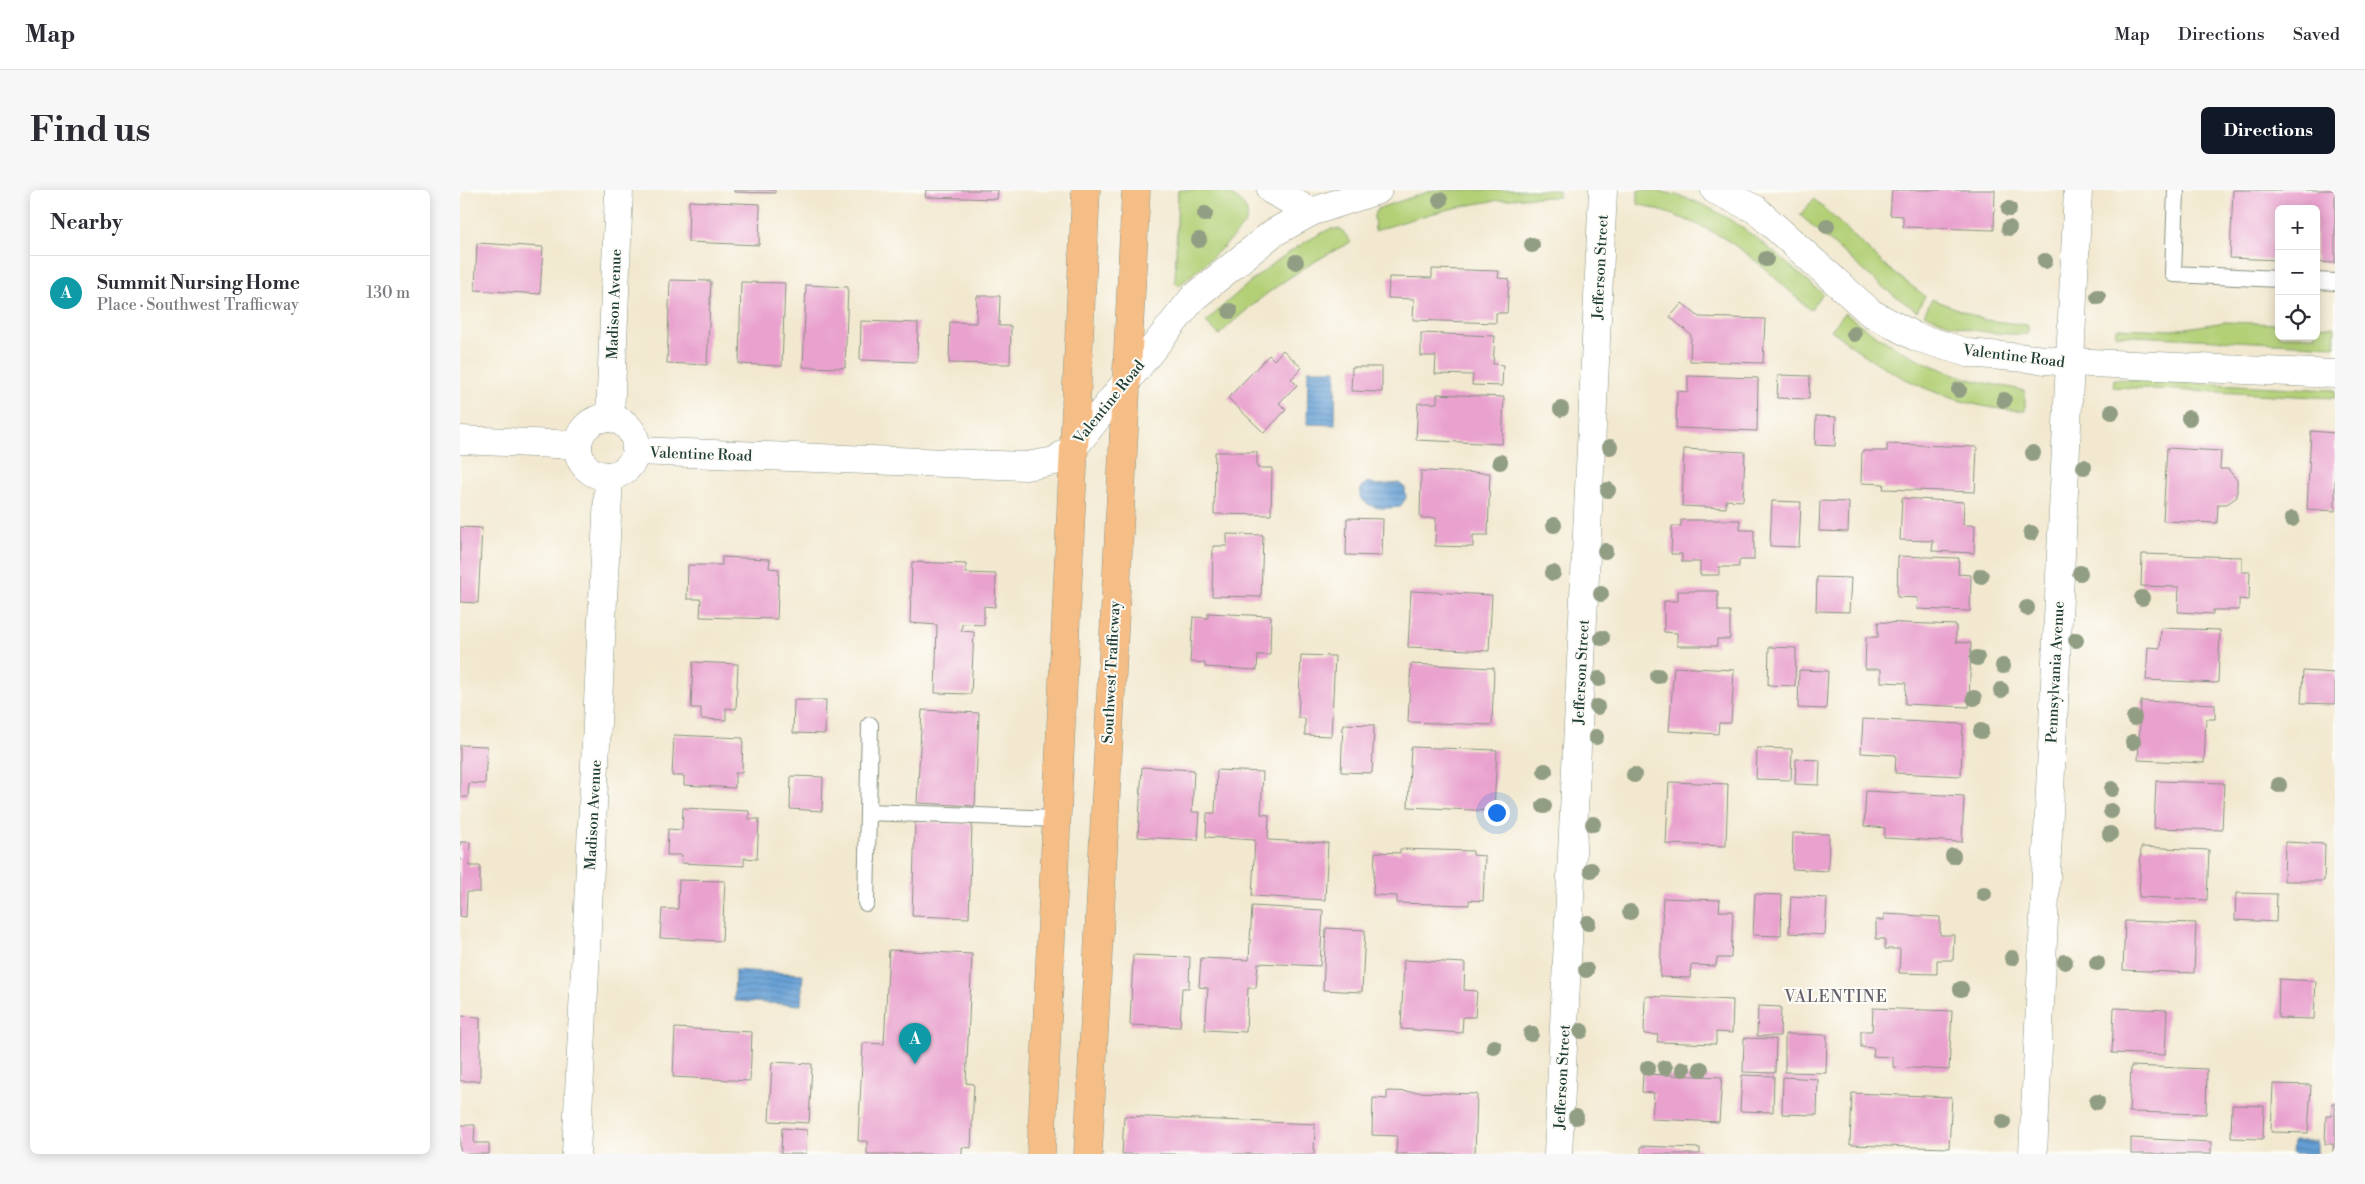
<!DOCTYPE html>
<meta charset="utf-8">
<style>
:root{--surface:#fff;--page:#f7f7f7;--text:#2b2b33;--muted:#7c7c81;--line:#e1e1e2;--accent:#111827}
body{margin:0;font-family:"Libre Bodoni",serif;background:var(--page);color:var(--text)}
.controls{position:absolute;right:15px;top:15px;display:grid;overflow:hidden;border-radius:8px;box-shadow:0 2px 12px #0003}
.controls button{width:45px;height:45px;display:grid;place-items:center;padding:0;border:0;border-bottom:1px solid var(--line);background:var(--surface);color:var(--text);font:25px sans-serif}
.you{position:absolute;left:1036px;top:622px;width:18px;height:18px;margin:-12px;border:4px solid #fff;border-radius:50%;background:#1a73e8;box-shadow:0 0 0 8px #1a73e833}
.badge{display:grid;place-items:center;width:32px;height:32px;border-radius:50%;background:var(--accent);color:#fff;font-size:16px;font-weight:700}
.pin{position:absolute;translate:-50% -41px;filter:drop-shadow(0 1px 2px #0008)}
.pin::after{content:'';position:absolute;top:26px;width:18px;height:15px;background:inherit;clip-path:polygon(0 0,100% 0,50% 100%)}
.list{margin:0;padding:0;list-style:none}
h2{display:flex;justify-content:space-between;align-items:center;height:65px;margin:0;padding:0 20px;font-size:21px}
h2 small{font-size:16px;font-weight:400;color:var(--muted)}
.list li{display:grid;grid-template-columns:32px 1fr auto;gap:15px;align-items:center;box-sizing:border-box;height:75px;padding:0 20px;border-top:1px solid var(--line)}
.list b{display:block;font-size:19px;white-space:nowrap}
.list p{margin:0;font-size:16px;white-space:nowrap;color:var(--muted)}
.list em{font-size:16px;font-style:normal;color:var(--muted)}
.icon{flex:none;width:28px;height:28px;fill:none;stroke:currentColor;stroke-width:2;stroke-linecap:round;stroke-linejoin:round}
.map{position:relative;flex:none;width:1875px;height:964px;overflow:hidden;border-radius:8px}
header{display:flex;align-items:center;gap:30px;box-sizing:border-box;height:70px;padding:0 25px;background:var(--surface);border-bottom:1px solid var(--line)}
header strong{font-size:24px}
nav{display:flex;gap:28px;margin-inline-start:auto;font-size:18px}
.intro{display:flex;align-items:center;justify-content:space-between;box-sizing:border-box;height:120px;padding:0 30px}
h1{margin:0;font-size:35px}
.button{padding:12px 22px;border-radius:8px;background:var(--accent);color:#fff;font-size:18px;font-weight:700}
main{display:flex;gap:30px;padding:0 30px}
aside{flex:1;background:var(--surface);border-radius:8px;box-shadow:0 2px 12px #0003}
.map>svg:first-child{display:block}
.green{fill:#b3d077;stroke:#698656}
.water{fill:url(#water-rules);stroke:#426e84}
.building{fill:#e9a1ce}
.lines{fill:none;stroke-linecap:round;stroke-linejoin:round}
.lane-casing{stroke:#889282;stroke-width:18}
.street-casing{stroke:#889282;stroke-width:29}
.primary-casing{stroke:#889282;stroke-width:29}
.lane{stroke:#fff;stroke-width:16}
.street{stroke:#fff;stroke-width:28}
.primary{stroke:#f6be87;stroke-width:28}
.tree{fill:#929e83}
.labels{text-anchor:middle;stroke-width:4;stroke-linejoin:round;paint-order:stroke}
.street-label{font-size:15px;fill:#1f3d34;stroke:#fdfcf7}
.neighbourhood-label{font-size:16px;letter-spacing:1px;fill:#66606a;stroke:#fdfcf7}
</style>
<header>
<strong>Map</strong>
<nav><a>Map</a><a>Directions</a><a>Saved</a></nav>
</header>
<div class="intro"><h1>Find us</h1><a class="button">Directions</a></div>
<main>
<aside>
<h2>Nearby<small></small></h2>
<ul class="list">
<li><span class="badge" style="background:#0f9aa8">A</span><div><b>Summit Nursing Home</b><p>Place · Southwest Trafficway</p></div><em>130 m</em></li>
</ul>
</aside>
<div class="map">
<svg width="1875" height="964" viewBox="0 0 1875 964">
<defs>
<pattern id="water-rules" width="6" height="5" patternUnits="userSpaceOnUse" patternTransform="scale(1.25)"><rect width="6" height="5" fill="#659fd5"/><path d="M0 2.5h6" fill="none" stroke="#5383ae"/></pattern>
</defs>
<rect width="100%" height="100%" fill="#fdfcf7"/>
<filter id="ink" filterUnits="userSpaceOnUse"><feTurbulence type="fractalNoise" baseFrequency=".02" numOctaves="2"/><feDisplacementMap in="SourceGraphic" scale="10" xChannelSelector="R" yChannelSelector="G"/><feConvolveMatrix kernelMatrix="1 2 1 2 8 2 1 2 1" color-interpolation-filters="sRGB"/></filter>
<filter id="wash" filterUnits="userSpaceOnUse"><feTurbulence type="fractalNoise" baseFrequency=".0096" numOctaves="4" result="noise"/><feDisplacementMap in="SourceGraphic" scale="20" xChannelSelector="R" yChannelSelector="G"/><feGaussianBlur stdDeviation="1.12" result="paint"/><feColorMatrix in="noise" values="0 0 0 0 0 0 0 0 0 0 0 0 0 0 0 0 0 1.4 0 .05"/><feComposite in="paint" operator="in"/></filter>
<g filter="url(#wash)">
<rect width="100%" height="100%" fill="#f2e8cf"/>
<g class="green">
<path d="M718,0c13,0 31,0 43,0 10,3 30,16 26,29 -4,14 -55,55 -68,67l-4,-4z"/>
<path d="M974,0h125v7c-66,-1 -122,13 -184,34l-1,-16 5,-7z"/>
<path d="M1178,0c76,0 131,60 185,104l-13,16c-25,-23 -51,-49 -80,-68 -28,-18 -60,-29 -92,-38z"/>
<polygon points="1354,9 1429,79 1465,106 1457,121 1425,99 1340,25"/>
<path d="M870,39h11l10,13c-50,25 -92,54 -132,93l-13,-13c38,-36 77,-71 124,-93z"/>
<path d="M1472,109l53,21 43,5v9c-38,1 -70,-5 -104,-20z"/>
<path d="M1385,123c39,31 80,53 128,67 17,5 35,6 52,11v20c-75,-3 -136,-35 -194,-81z"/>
<polygon points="1765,132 1819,134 1819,146 1856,146 1856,136 1875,137 1875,156 1655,145 1656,138 1713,140"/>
<polygon points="1654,189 1875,200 1875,208 1653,197"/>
</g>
<g class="water">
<polygon points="848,180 876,180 875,235 847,234"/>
<path d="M908,292l9,3 22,-2 6,5 1,10 -6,9c-16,2 -30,3 -40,-10l1,-10z"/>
<polygon points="275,780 343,784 341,815 274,811"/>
<polygon points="1833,951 1857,951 1857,964 1832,964"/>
</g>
<g id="blocks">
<g class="building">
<polygon points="274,0 315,0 315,3 274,2"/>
<polygon points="466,0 538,0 537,9 465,7"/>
<polygon points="1432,0 1535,0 1534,40 1443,37 1443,26 1430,25"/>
<polygon points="1773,0 1875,0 1875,73 1856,72 1856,19 1819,19 1819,70 1770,68"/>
<polygon points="229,11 300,14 299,55 228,52"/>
<polygon points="17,53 83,57 80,104 15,100"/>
<polygon points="972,79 1039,81 1038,88 1049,89 1047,123 1036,123 1036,133 953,130 954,109 928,108 929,87 972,88"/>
<polygon points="210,90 251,91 247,175 207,173"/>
<polygon points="281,92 325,93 322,176 279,174"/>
<polygon points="346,95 388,97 385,178 343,177"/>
<polygon points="517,106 540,106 539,136 551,136 550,174 489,173 490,132 516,133"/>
<polygon points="1222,113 1239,127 1305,129 1303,173 1230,171 1231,145 1210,127"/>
<polygon points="401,131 458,133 457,172 400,170"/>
<polygon points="961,143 1035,146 1033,174 1043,175 1042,196 1012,195 1013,185 975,184 976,166 961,166"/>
<polygon points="823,160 842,178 831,189 837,195 819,213 826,220 804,243 768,208 809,165 814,170"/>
<polygon points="892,177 922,177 922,202 891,201"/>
<polygon points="1318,185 1350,186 1349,209 1317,208"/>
<polygon points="1228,186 1298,188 1297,241 1216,238 1217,201 1228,202"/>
<polygon points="977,204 1044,207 1042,254 956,250 958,213 977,213"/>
<polygon points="1356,226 1376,227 1375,256 1355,255"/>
<polygon points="1851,241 1875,243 1875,321 1847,319"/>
<polygon points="1427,254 1517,257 1515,302 1423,299 1424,294 1401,293 1402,261 1427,261"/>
<polygon points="1707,258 1761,261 1760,279 1768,279 1777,290 1777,307 1767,314 1758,314 1757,333 1703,331"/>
<polygon points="1224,259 1285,262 1283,311 1266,310 1266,318 1222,316"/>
<polygon points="755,262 797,262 797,278 812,278 811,325 754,324"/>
<polygon points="961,281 1030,283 1028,345 1013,345 1013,357 975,356 976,328 960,328"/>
<polygon points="1442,308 1504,312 1503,335 1515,335 1514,363 1472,361 1473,351 1440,350"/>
<polygon points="1312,311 1341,312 1339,357 1310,356"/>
<polygon points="1360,311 1389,312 1388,342 1359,341"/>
<polygon points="887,328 923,329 922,366 886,365"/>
<polygon points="1221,330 1280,330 1280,340 1294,340 1294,370 1279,370 1279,377 1259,377 1259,385 1240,385 1240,372 1222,372 1222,364 1211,364 1212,336 1221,336"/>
<polygon points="0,337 22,338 18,413 0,412"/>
<polygon points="767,344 803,345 801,407 752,406 753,356 767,356"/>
<polygon points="1682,364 1782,367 1782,382 1790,382 1789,410 1779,409 1779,420 1753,420 1753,424 1718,422 1719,397 1681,396"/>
<polygon points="1438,366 1499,368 1498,384 1511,385 1510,421 1457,419 1458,408 1437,407"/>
<polygon points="262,367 310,369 309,378 319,379 317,429 240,427 241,409 227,409 228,375 262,375"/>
<polygon points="452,372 506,374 506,383 536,384 535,417 524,416 524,435 502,434 501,441 514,442 511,504 475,503 477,435 450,433"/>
<polygon points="1357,387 1391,388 1389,422 1356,421"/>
<polygon points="951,401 1032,405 1029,461 948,457"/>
<polygon points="1218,401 1258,401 1258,421 1270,421 1270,449 1257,449 1257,456 1217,456 1217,443 1204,442 1204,411 1218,411"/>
<polygon points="748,423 811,426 810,465 798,465 797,480 745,477 745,473 730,472 733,427 748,428"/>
<polygon points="1418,432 1496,435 1496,452 1511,453 1509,517 1445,514 1446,493 1421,492 1421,479 1405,479 1406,447 1418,447"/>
<polygon points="1701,438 1760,440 1758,493 1686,490 1688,457 1700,458"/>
<polygon points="1309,457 1336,458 1335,496 1308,495"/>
<polygon points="841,465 875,466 871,546 845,545 845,528 838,528"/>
<polygon points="233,472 278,474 276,519 266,518 266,530 241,529 241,518 231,518"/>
<polygon points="951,474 1034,478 1032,535 948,532"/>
<polygon points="1214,477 1274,480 1271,533 1259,533 1258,544 1209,541"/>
<polygon points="1339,480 1368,481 1366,519 1338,518"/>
<polygon points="1843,481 1875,483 1875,514 1841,513"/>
<polygon points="334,510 366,510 365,544 333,543"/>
<polygon points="1681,511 1755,514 1755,529 1746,529 1744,573 1678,570"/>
<polygon points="462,520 519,523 515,616 457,613"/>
<polygon points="1403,529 1503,534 1501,586 1435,583 1436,565 1401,563"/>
<polygon points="883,534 914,535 912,583 881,582"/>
<polygon points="214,545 283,548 282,583 275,583 275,598 224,595 224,586 212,586"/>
<polygon points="0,555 27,556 25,594 9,593 8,607 0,607"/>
<polygon points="951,557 1037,560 1034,621 948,617"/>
<polygon points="1297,558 1332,559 1331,590 1296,589"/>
<polygon points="1336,569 1360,570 1359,595 1335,594"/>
<polygon points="682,577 734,580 732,622 740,622 738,650 678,647"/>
<polygon points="757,580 803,582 801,624 809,625 808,650 868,653 865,710 792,706 795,650 746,647 747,623 755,623"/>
<polygon points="331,586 363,587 362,621 330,619"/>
<polygon points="1696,591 1764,593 1762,640 1694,638"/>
<polygon points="1209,592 1268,594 1266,656 1206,654"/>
<polygon points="1406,601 1504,606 1502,652 1424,648 1425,638 1404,636"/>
<polygon points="223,618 289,621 289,629 299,629 297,669 284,668 284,676 221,673 222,665 207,665 208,639 222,640"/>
<polygon points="455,632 512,634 509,728 452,726"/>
<polygon points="1333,643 1369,644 1368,681 1332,679"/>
<polygon points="0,652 10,652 9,676 20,676 20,702 7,702 6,727 0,726"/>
<polygon points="1825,652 1865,654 1864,691 1824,691"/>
<polygon points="1681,657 1749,660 1747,710 1679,707"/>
<polygon points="940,659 1013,661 1013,665 1025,666 1023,711 1009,710 1009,715 937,713 937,706 913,705 915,662 940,663"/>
<polygon points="219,690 265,691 262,751 200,748 202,719 218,719"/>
<polygon points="1776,703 1817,704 1816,732 1775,730"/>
<polygon points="1295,704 1322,705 1321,746 1293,745"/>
<polygon points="1331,706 1367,708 1365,745 1329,743"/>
<polygon points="1203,708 1260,710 1259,721 1273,721 1271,768 1257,768 1256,776 1231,775 1230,788 1200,787"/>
<polygon points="792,716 863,720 860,776 798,773 796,798 788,798 786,842 745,840 748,798 739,797 741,768 789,770"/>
<polygon points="1424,724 1480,727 1480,745 1494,745 1493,770 1477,770 1477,784 1439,783 1440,759 1425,759 1425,749 1416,749 1416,730 1424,730"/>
<polygon points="1665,731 1736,733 1734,783 1663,780"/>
<polygon points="866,738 905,740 902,802 863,800"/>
<polygon points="429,760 512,764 506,893 514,894 511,958 502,957 502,964 407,964 407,951 398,951 403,853 424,854"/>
<polygon points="673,765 730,767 729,798 722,798 720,837 670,835"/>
<polygon points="944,770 1005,773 1004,800 1017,801 1015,827 1003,827 1002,843 941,839"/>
<polygon points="1819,789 1856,791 1854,829 1818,828"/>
<polygon points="1185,806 1273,810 1272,843 1256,842 1256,854 1197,852 1198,845 1184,844"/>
<polygon points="1298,816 1321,817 1320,846 1297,846"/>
<polygon points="1413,818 1492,821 1489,880 1433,877 1433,867 1413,866 1414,858 1401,857 1401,841 1412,841"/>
<polygon points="1654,818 1707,820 1705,865 1652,863"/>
<polygon points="0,826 20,827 20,891 0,891"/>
<polygon points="215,838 292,842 290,891 213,887"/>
<polygon points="1325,844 1367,845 1366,883 1325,882"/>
<polygon points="1284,848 1316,849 1315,883 1283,882"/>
<polygon points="312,872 352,874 349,933 309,931"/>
<polygon points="1671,876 1747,879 1746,924 1669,922"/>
<polygon points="1183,884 1262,887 1259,932 1192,929 1194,903 1182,902"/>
<polygon points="1282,885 1314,886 1313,922 1280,921"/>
<polygon points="1323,887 1358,889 1357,925 1322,924"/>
<polygon points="1813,894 1851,895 1848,943 1811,942"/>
<polygon points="927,901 1017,904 1015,964 936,964 937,946 912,945 913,908 927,909"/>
<polygon points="1392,903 1492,907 1489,958 1390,955"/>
<polygon points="1872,913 1875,913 1875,964 1873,964 1873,954 1865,954 1866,926 1871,926"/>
<polygon points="1772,915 1804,916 1803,949 1771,948"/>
<polygon points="664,926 855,934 854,964 662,964"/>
<polygon points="0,935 15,935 14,953 29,953 29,964 0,964"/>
<polygon points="322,938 347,940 346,964 321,964"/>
<polygon points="1671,948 1751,952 1751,964 1671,964"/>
<polygon points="1181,956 1240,958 1240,964 1181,964"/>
</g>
</g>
</g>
<g filter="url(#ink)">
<use href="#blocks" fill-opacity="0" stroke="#889282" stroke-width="1"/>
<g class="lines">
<defs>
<g id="lane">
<polyline points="1716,0 1713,84 1819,89"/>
<polyline points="1856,91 1875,92"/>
<polyline points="408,622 410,535"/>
<polyline points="406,713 408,622 597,629"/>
</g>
<g id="street">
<polyline points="811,0 851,22"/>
<polyline points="1255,0 1295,19 1411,123 1456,147 1508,163 1609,172 1875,184"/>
<circle cx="147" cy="257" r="29"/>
<polyline points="150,228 159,0"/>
<polyline points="0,250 118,255"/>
<polyline points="176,261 566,276 595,271 614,257 733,108 813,43 851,22 918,0"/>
<polyline points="116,964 149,286"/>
<polyline points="1098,964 1143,0"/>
<polyline points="1573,964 1618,0"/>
</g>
<g id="primary">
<polyline points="581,964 626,0"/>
<polyline points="628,964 676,0"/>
</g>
</defs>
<use href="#lane" class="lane-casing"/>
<use href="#street" class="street-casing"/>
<use href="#primary" class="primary-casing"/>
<use href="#lane" class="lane"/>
<use href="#street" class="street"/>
<use href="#primary" class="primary"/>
</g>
<g class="tree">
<circle cx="980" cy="10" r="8"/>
<circle cx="1549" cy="19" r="8"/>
<circle cx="745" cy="24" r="8"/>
<circle cx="1367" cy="36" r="8"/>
<circle cx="1549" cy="38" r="8"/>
<circle cx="739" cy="50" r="8"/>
<circle cx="1072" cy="55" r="8"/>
<circle cx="1306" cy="69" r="8"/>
<circle cx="1585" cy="71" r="8"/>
<circle cx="836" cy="72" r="8"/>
<circle cx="1638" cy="107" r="8"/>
<circle cx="770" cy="121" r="8"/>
<circle cx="1394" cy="144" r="8"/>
<circle cx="1499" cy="200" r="8"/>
<circle cx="1544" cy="210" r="8"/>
<circle cx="1101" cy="219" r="8"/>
<circle cx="1652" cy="222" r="8"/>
<circle cx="1729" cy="228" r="8"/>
<circle cx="1150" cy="257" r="8"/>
<circle cx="1573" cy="263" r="8"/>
<circle cx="1040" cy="272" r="8"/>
<circle cx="1624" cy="277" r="8"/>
<circle cx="1148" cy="300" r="8"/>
<circle cx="1832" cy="329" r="8"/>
<circle cx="1094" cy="335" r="8"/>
<circle cx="1571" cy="343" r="8"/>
<circle cx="1145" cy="361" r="8"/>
<circle cx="1093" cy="383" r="8"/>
<circle cx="1620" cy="383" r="8"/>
<circle cx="1521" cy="386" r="8"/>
<circle cx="1141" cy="404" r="8"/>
<circle cx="1682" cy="408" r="8"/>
<circle cx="1567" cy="418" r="8"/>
<circle cx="1142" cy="448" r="8"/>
<circle cx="1616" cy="450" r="8"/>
<circle cx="1517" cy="468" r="8"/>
<circle cx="1543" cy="476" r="8"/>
<circle cx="1198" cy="486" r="8"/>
<circle cx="1139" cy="489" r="8"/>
<circle cx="1541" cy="500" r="8"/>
<circle cx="1514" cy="508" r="8"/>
<circle cx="1137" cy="517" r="8"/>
<circle cx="1674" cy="528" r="8"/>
<circle cx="1521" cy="541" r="8"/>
<circle cx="1136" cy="547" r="8"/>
<circle cx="1673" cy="552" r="8"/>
<circle cx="1085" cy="581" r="8"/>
<circle cx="1174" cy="585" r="8"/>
<circle cx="1819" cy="595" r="8"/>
<circle cx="1652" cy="599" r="8"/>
<circle cx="1084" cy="616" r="8"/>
<circle cx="1651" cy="621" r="8"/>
<circle cx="1133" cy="634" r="8"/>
<circle cx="1650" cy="644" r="8"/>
<circle cx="1493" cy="666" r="8"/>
<circle cx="1131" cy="680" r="8"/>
<circle cx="1524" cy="704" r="8"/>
<circle cx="1170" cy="722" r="8"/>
<circle cx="1128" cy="733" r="8"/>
<circle cx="1552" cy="768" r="8"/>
<circle cx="1605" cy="772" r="8"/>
<circle cx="1637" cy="773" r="8"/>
<circle cx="1126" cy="780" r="8"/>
<circle cx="1501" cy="799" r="8"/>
<circle cx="1121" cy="841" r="8"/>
<circle cx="1071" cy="844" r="8"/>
<circle cx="1034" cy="857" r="8"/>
<circle cx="1188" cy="878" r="8"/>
<circle cx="1205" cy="878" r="8"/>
<circle cx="1223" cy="879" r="8"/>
<circle cx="1241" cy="879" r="8"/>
<circle cx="1637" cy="912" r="8"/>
<circle cx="1116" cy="927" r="8"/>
<circle cx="1543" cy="932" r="8"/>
</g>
</g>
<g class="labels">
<g class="street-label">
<text transform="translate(1140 77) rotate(-87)" y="5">Jefferson Street</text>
<text transform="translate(154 114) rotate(-88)" y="5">Madison Avenue</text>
<text transform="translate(1554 166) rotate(7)" y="5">Valentine Road</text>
<text transform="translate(649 212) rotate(-51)" y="5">Valentine Road</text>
<text transform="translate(241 264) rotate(2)" y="5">Valentine Road</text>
<text transform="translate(651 482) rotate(-87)" y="5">Southwest Trafficway</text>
<text transform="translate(1121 482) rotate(-87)" y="5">Jefferson Street</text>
<text transform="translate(1595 482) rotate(-87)" y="5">Pennsylvania Avenue</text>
<text transform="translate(133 625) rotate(-87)" y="5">Madison Avenue</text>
<text transform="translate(1102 887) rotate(-87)" y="5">Jefferson Street</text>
</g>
<g class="neighbourhood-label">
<text x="1376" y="812">VALENTINE</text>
</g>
</g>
</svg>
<div class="controls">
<button>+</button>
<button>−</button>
<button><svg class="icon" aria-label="locate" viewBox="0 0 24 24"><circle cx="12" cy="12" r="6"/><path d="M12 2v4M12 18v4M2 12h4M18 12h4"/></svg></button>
</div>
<div class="you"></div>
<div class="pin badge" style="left:455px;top:874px;background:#0f9aa8">A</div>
</div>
</main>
